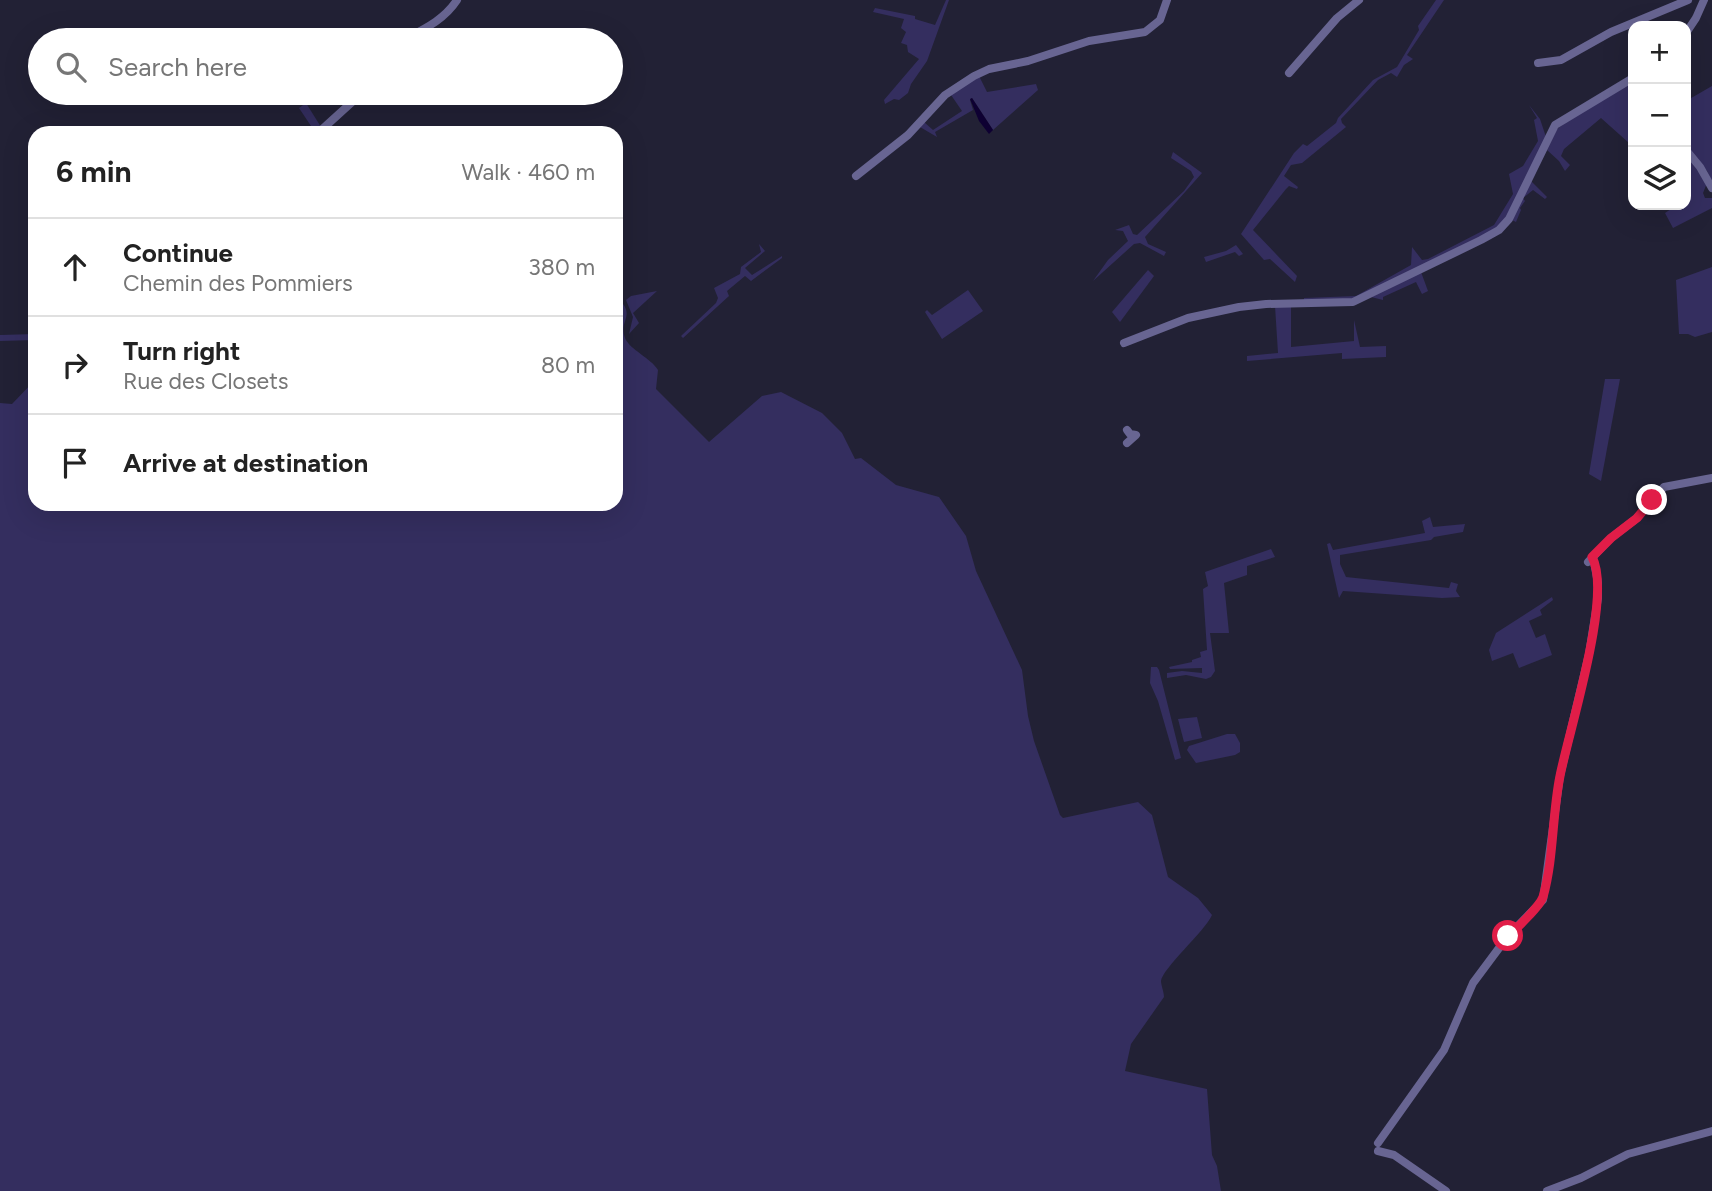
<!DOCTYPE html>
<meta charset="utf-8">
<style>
:root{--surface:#fff;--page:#f6f6f6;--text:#222;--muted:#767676;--line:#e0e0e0}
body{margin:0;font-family:Figtree,sans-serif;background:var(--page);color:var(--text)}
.controls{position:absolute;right:21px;top:21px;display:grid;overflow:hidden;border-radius:14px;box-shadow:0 7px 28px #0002}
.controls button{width:63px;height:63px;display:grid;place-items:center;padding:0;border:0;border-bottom:2px solid var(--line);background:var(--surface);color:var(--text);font:35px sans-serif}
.stop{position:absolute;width:21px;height:21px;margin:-16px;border:5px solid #e11d48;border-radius:50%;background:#fff}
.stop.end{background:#e11d48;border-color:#fff;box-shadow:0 2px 7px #0008}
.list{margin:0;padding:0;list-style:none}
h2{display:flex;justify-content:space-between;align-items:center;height:91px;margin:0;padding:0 28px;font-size:30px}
h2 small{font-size:23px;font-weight:400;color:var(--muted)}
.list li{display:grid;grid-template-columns:46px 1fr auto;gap:21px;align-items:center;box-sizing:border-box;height:98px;padding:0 28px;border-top:2px solid var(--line)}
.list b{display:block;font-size:26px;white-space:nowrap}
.list p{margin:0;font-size:23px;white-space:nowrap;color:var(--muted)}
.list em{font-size:23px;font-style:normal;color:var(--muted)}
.icon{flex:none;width:38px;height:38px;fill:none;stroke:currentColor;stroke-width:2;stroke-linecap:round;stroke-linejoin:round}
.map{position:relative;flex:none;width:1712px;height:1191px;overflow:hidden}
.search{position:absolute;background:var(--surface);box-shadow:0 7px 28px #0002;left:28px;top:28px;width:595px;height:77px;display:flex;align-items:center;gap:18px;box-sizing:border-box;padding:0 24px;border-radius:38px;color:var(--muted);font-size:26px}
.panel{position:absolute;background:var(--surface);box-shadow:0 7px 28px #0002;left:28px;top:126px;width:595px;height:385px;border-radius:21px}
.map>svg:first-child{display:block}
.green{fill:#342e5f}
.water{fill:#0e0032}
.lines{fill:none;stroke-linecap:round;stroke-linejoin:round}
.street{stroke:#686592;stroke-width:8}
.route{stroke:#e11d48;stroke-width:9}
</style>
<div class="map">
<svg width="1712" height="1191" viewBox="0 0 1712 1191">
<rect width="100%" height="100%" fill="#222135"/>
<g class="green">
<polygon points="946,0 949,0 927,61 911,84 908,93 899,100 894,99 885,104 884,100 919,59 908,52 907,45 901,43 906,32 901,28 904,19 873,12 875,8 915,16 915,19 935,25"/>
<polygon points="1436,0 1444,0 1407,55 1413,59 1404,65 1397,77 1391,73 1378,80 1341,119 1342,123 1346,127 1302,163 1291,165 1284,176 1298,187 1297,189 1289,186 1286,189 1253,230 1297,276 1295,282 1270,259 1264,260 1241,234 1294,153 1303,144 1307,146 1336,123 1338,118 1373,80 1397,67 1419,30 1418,26"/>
<polygon points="979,76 987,92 1036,84 1038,90 993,130 972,98 970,100 973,110 935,132 937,137 920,127 924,122 933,130 962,111 951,95"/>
<polygon points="1629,84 1633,89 1633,140 1629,143 1601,118 1564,149 1561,156 1570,165 1565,171 1559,161 1547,150 1557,129 1578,113"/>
<polygon points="1712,86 1712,179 1711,179 1707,171 1686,146 1686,101"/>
<polygon points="306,103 321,127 315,132 299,108"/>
<polygon points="1529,105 1540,119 1546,137 1507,218 1492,232 1353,300 1304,300 1304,298 1356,296 1411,265 1412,247 1422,260 1428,259 1494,225 1513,194 1509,174 1523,166 1538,141 1534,120 1537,118"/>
<polygon points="1173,152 1202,173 1145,237 1148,244 1166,252 1164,256 1140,243 1134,244 1093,281 1108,260 1128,241 1123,231 1115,230 1129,225 1133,234 1137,235 1184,191 1194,177 1191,171 1171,158"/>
<polygon points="1686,154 1707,183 1703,193 1705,198 1712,198 1712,208 1673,228 1665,213 1677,205 1686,205"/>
<polygon points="1531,181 1547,197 1545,199 1533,190 1523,198 1525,201 1520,208 1521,210 1516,222 1512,220"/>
<polygon points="759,244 765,251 745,268 752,275 782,256 782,258 751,281 745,276 727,291 729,296 683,338 681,336 716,303 718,298 714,288 740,274 741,267 761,252"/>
<polygon points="1236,245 1243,254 1239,256 1235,252 1206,262 1204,257 1226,251"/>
<polygon points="1712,267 1712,332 1695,337 1688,334 1679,334 1676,280"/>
<polygon points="1148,270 1154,276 1120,322 1112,312"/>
<polygon points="1421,272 1428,291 1422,294 1416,282 1383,297 1383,300 1371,297"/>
<polygon points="968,290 983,311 942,339 925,312 927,310 932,315"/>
<polygon points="657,291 633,313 639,323 629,334 633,317 626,300 631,296"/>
<path d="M616,297c22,18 2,23 9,41 5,12 26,20 33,32l-2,19 53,53 53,-46 19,-4 41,21 20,20 13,26 6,-1 35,27 43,12 27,39 10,35 46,99 6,46 6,25 26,74 3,3 75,-16 14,13 16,62 30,21 14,17c-7,16 -50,54 -51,66 0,4 3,11 3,16l-33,47 -6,27 82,18 5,66 5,11 4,25h-1221v-788l12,1 23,-24v124h581z"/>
<polygon points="1291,305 1291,347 1354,341 1354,320 1360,347 1386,346 1386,357 1342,359 1342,353 1247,361 1247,356 1278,353 1275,306"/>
<polygon points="35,334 35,340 0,341 0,335"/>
<polygon points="1605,379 1620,379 1601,481 1589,474"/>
<polygon points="1430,517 1433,527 1465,524 1463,532 1434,537 1431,540 1340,555 1340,564 1346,577 1449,588 1451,582 1458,584 1456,591 1460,597 1442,598 1343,591 1339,598 1327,544 1330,543 1333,550 1425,533 1422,521"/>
<polygon points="1271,549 1275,557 1247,566 1247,575 1224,583 1229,633 1210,633 1215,671 1211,677 1206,679 1186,675 1167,678 1167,673 1182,671 1202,673 1202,668 1170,669 1169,667 1192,662 1192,660 1201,657 1200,652 1207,650 1203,589 1208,586 1205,572"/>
<polygon points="1552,597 1553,600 1540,610 1542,615 1529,621 1536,638 1545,634 1552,655 1519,668 1513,653 1492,661 1489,650 1496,633"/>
<polygon points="1151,667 1157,667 1159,670 1181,758 1175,760 1158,701 1150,683"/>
<polygon points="1197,717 1202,738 1184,742 1178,719"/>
<polygon points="1227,734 1235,734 1240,743 1240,752 1235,755 1196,763 1187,750 1189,746"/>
</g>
<polygon class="water" points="972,98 993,130 989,134 979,121 970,99"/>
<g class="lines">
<g class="street">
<polyline points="1686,33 1696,18 1704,0"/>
<path d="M403,40c21,-11 41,-20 54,-40"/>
<polyline points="1538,63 1561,60 1611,32 1688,0"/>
<polyline points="1289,73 1337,18 1359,0"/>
<polyline points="318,133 362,93"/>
<polyline points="1686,150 1700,167 1712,188"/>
<polyline points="856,176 908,135 945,95 974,76 989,69 1028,61 1089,41 1145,32 1160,20 1167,0"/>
<polyline points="1124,343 1188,318 1239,307 1266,304 1353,302 1481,240 1499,230 1509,219 1555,125 1633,78"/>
<polyline points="1127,443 1136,435 1130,434 1127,430"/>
<polyline points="1588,562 1611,538 1637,518 1664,487 1712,478"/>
<polyline points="1378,1143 1444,1050 1473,983 1508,936 1543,900 1560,776 1589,654 1598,598 1598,583 1593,557"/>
<polyline points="1378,1151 1394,1155 1446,1191"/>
<polyline points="1547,1191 1581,1178 1628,1154 1712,1131"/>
</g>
</g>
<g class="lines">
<path class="route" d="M1508,936c8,-7 32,-30 35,-39 11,-39 9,-82 17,-121 9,-46 53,-181 32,-219l19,-19 26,-20 15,-18"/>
</g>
</svg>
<div class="controls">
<button>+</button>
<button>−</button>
<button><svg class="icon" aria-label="layers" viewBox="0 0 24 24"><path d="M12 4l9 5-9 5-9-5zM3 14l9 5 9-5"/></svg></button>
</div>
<div class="stop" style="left:1508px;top:936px"></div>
<div class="stop end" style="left:1652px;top:500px"></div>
<div class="search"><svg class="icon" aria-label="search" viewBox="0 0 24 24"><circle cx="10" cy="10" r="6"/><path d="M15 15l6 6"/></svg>Search here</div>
<section class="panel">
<h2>6 min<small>Walk · 460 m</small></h2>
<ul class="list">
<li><svg class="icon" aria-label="ahead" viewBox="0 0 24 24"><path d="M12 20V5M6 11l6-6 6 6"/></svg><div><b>Continue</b><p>Chemin des Pommiers</p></div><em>380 m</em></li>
<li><svg class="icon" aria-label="right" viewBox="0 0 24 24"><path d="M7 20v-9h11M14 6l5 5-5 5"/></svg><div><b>Turn right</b><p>Rue des Closets</p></div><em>80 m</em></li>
<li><svg class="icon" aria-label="arrive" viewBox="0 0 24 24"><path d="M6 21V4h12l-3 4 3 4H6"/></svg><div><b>Arrive at destination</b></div></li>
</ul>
</section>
</div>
